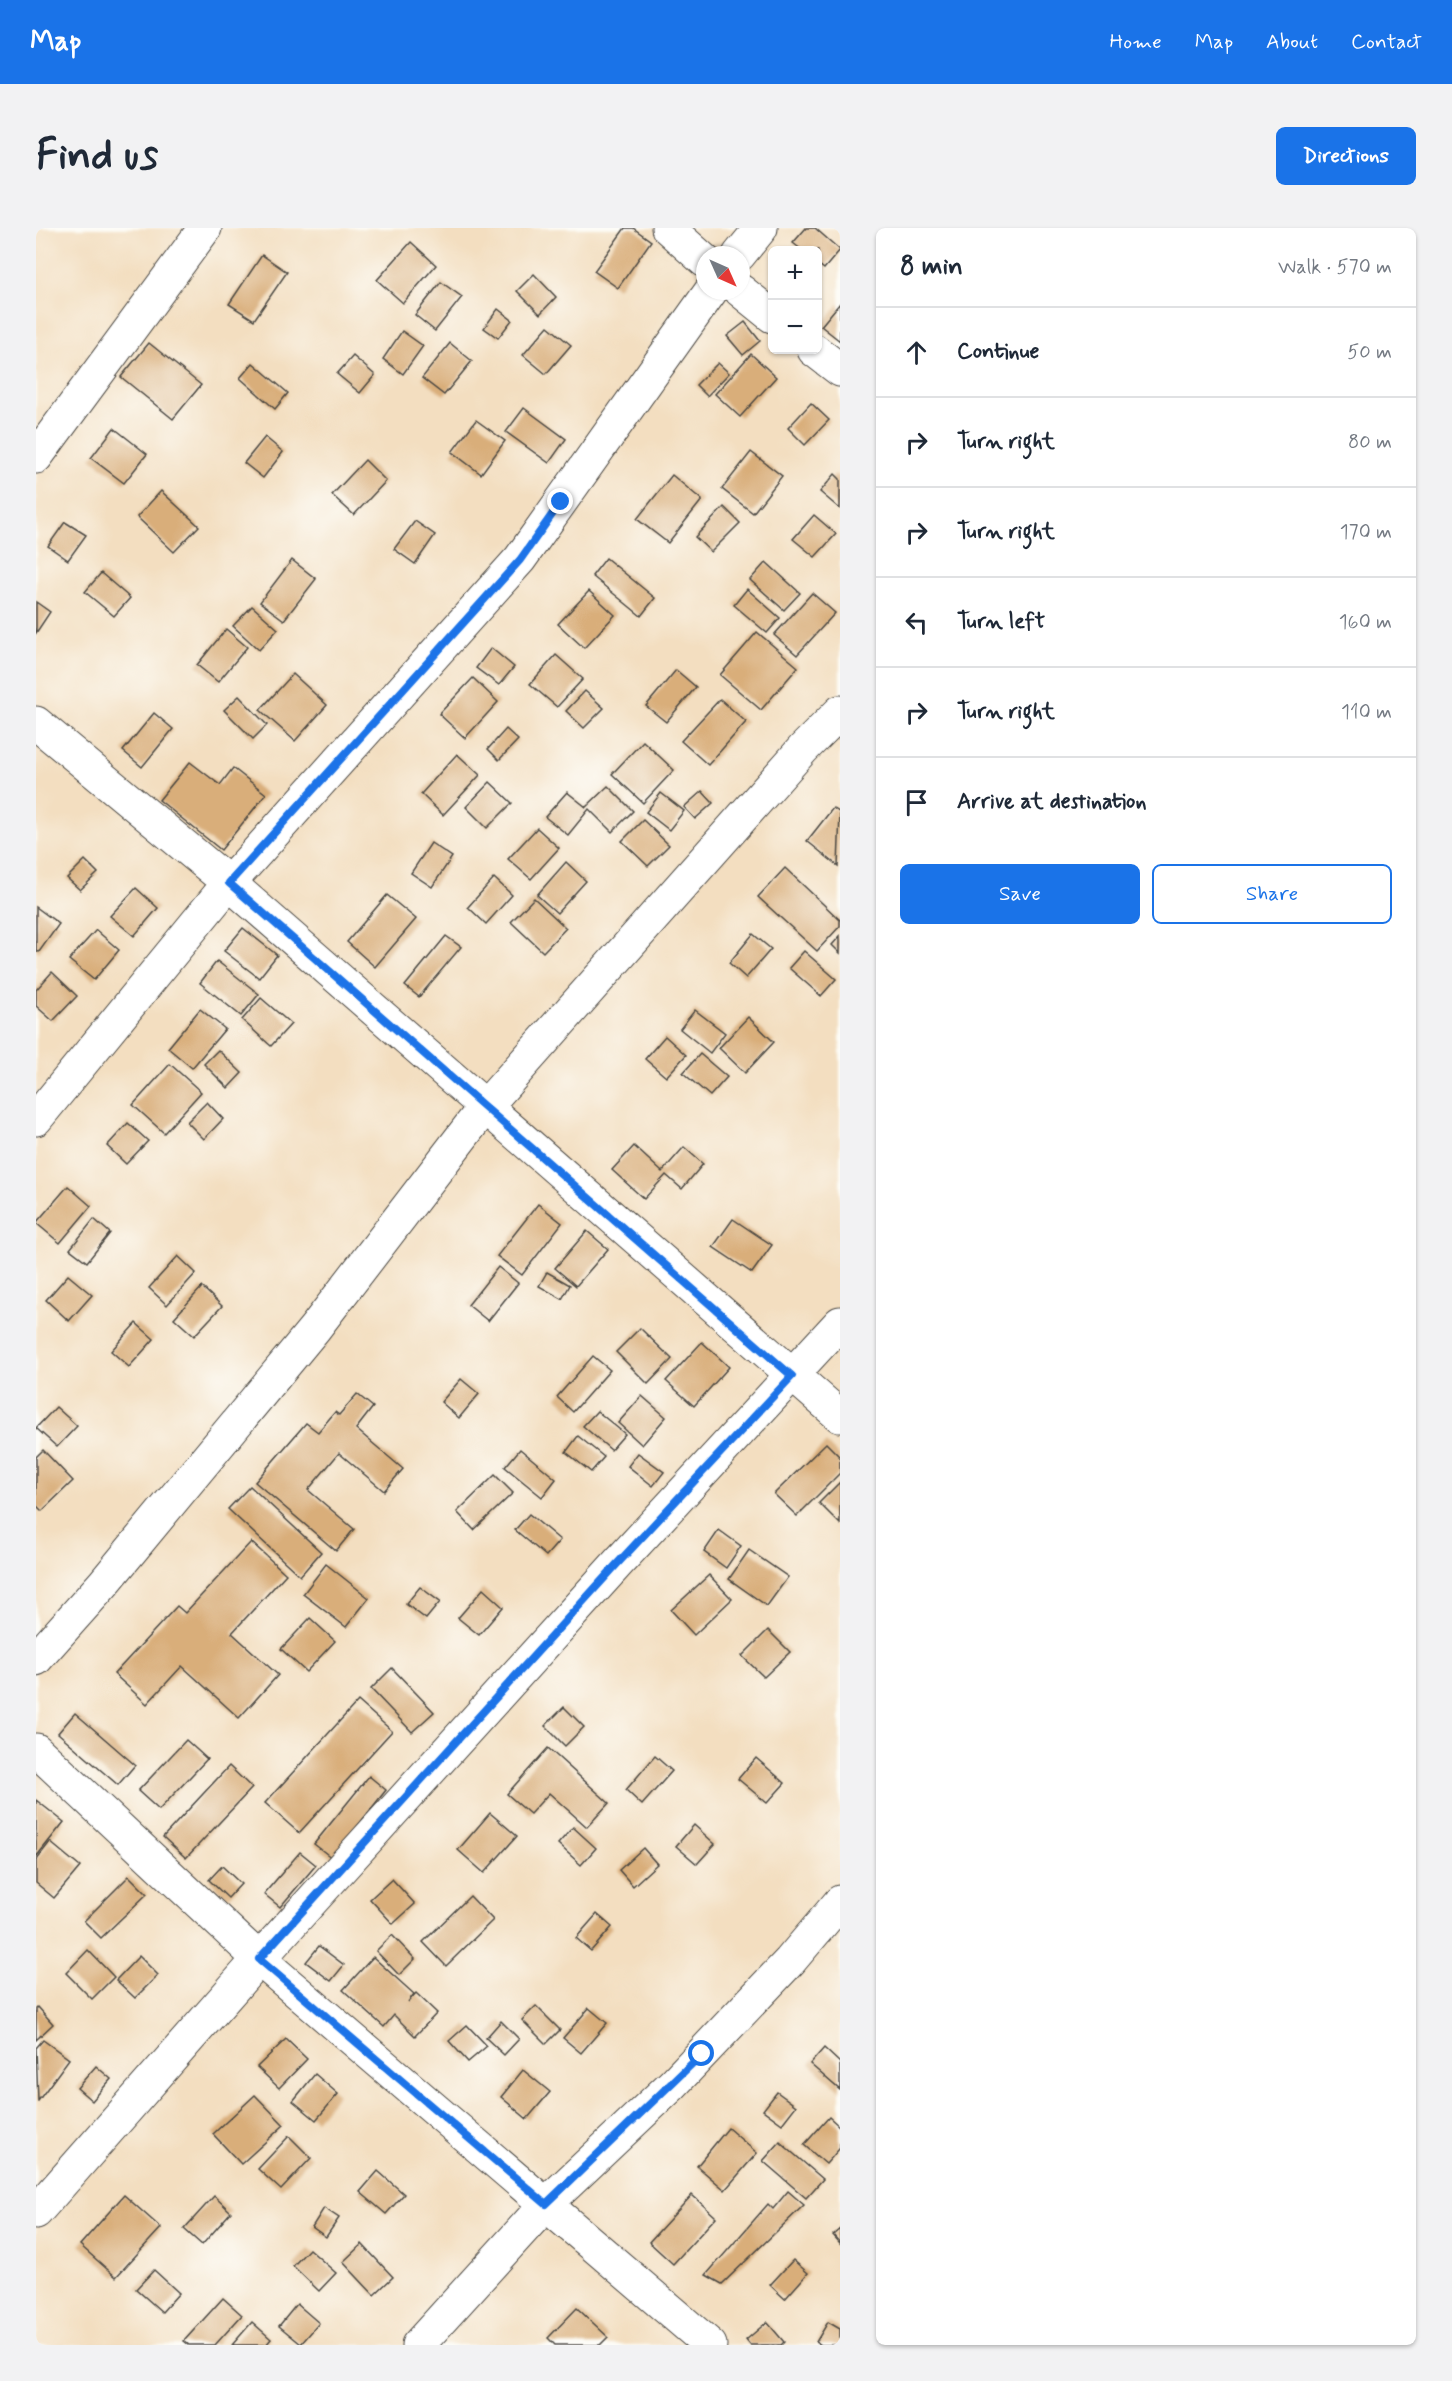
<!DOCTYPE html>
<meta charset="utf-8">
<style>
:root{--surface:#fff;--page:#f2f2f3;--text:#1f2937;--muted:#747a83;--line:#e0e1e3;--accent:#1a73e8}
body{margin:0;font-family:Mynerve,sans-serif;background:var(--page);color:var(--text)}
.controls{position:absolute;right:18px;top:18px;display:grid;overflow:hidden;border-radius:9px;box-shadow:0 2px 4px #0004}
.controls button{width:54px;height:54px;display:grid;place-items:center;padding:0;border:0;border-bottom:2px solid var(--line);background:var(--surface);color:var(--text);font:30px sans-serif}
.compass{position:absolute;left:660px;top:18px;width:54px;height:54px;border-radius:50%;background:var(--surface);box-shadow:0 2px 4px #0004;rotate:135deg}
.stop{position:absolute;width:18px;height:18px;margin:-14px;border:4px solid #1a73e8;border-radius:50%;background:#fff}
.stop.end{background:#1a73e8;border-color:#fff;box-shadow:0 2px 6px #0008}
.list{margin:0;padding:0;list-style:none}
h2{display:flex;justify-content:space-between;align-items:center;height:78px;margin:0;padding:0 24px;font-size:26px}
h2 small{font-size:20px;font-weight:400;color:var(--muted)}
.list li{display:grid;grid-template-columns:39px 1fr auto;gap:18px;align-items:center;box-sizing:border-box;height:90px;padding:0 24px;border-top:2px solid var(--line)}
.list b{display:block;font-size:22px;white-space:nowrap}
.list em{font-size:20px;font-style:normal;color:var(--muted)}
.actions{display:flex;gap:12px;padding:18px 24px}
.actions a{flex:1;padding:14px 0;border:2px solid var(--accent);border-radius:9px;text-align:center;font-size:21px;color:var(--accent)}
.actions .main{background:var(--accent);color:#fff}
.icon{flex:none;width:33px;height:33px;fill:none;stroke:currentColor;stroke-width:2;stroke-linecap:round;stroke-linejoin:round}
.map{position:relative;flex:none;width:804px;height:2117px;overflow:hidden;border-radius:9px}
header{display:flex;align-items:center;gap:36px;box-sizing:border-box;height:84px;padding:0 30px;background:var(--accent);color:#fff}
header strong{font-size:28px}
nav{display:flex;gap:33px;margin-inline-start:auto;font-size:21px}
.intro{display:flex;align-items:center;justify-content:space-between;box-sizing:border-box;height:144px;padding:0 36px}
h1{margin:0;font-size:42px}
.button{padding:15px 27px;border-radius:9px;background:var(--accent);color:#fff;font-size:21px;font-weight:700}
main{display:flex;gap:36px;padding:0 36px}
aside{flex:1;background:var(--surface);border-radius:9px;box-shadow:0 2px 4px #0004}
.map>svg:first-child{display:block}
.building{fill:#d9ae7a}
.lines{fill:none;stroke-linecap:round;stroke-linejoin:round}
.minor-casing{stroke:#494641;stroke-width:35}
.minor{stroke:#fff;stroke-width:33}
.route{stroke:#1a73e8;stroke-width:8}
</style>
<header>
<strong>Map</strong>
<nav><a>Home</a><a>Map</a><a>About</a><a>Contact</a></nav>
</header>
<div class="intro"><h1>Find us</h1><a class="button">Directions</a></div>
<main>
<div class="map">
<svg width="804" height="2117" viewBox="0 0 804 2117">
<rect width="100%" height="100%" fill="#fdfcf7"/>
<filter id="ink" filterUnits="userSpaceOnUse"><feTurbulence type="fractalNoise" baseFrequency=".0167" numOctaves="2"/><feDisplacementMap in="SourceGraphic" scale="12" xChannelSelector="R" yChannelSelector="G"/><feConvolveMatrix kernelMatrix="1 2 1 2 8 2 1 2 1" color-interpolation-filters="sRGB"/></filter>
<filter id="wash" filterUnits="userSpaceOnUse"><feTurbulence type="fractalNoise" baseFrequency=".008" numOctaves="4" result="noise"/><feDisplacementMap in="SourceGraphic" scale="24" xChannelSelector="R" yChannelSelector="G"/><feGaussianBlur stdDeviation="1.35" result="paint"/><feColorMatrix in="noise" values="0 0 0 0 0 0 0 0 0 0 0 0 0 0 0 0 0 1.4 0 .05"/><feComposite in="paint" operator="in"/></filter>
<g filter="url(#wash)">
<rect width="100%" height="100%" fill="#f3dec0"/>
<g id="blocks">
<g class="building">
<polygon points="589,0 597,0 615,13 582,60 558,43"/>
<polygon points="770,0 779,0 804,22 788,41 782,36 782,22 766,22 757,15"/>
<polygon points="375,14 400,37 367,75 341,52"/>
<polygon points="226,27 251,44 218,92 193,76"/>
<polygon points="498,46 520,69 504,86 481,63"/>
<polygon points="405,54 426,69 399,103 379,87"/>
<polygon points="804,75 804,113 785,98"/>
<polygon points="462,81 476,92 462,110 448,100"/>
<polygon points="709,94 724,113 707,127 691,108"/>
<polygon points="512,98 535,117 510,146 487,127"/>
<polygon points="366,103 387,118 367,146 347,131"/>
<polygon points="113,115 165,157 137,191 85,149"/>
<polygon points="414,115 436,133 408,167 386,150"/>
<polygon points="715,126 740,149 704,189 679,166"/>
<polygon points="317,128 339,147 324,165 301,146"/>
<polygon points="217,135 252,165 239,181 204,150"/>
<polygon points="682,135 693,145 671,168 660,157"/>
<polygon points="775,175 793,192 769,217 752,200"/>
<polygon points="488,180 530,211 513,235 470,204"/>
<polygon points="440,192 469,213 445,246 416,224"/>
<polygon points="78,200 111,226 88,255 55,230"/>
<polygon points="229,209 247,224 227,250 208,235"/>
<polygon points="715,224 746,248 717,285 686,261"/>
<polygon points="329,232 350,253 318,287 296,267"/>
<polygon points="799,246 804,251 804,281 784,264"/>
<polygon points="636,247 666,272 632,315 601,291"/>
<polygon points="125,263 163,298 138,324 101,289"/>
<polygon points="688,279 704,295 675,324 659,309"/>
<polygon points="778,287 800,306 779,329 757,311"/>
<polygon points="379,293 399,307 379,336 358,321"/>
<polygon points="29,294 50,307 32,332 12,318"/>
<polygon points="570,330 619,370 605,388 556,348"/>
<polygon points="256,332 280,351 248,392 224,374"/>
<polygon points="730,334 764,365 748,382 714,352"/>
<polygon points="65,345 94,370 78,388 49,364"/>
<polygon points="711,361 744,390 731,405 698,377"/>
<polygon points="553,363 579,387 548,420 522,396"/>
<polygon points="776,365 799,385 761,427 738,407"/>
<polygon points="0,374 14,384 0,405"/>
<polygon points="216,378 242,401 223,422 197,398"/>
<polygon points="190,401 211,419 182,454 161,437"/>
<polygon points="721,404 762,439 725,482 684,447"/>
<polygon points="455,420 478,439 463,457 440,440"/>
<polygon points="520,427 547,451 521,479 494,456"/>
<polygon points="640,442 660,459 630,494 610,478"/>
<polygon points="257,446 291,477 259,513 224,482"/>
<polygon points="437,450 462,474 429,510 403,486"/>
<polygon points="549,463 568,480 548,500 530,483"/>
<polygon points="203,468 231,497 217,511 188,482"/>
<polygon points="684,471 710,494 672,537 645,513"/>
<polygon points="118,485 137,501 106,539 87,523"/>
<polygon points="470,501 482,512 463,532 452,521"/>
<polygon points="607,513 638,542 607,575 576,546"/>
<polygon points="421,526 444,547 407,587 385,566"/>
<polygon points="154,534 184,557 197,540 230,566 185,622 123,572"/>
<polygon points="454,554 476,575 451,600 430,579"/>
<polygon points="572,558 597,583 576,604 553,581 532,607 509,589 531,564 550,579"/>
<polygon points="666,563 677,575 659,591 648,579"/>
<polygon points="625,565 648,583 633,602 610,584"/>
<polygon points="797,580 804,585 802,638 771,613"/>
<polygon points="607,592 633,617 612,638 586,613"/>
<polygon points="501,600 523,620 495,651 472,631"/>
<polygon points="395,615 416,629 396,659 375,645"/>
<polygon points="49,632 62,645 44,662 31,650"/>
<polygon points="530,634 550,653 521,685 501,667"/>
<polygon points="749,640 804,692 804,698 781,723 722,669"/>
<polygon points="458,650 476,667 450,696 432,679"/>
<polygon points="100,660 122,680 98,708 74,688"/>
<polygon points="351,667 380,691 339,739 311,714"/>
<polygon points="498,670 530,700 507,724 475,694"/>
<polygon points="0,679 23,696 3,724 0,722"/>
<polygon points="207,700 241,727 223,750 188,723"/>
<polygon points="60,702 83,722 58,752 33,732"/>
<polygon points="717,706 735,721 710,750 693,735"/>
<polygon points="410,708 425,719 383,769 369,758"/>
<polygon points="804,708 804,725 796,717"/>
<polygon points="768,723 800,751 785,768 753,740"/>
<polygon points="181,733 223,766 205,788 164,755"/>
<polygon points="16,744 41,768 17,793 0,778 0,762"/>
<polygon points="225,770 255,796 235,818 206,792"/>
<polygon points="164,781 189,801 156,840 132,820"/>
<polygon points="659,782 689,805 674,825 644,801"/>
<polygon points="712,789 738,814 709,845 683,820"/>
<polygon points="629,808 650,827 630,849 609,831"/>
<polygon points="182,822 206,845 192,860 168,836"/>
<polygon points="664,826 691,849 674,868 647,845"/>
<polygon points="134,836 165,864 128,905 97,877"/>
<polygon points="171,874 187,891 168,911 151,894"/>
<polygon points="92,895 112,913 90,936 71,918"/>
<polygon points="598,918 626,944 648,919 667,936 646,961 630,947 608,971 576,942"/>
<polygon points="32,958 55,978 24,1015 0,995"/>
<polygon points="502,976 526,995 486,1047 461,1028"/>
<polygon points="58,991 74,1005 51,1034 34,1021"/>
<polygon points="697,991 736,1017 716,1045 677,1019"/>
<polygon points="551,1003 572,1021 540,1058 519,1040"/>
<polygon points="142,1028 160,1045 131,1077 113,1060"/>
<polygon points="462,1039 482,1055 452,1093 432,1077"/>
<polygon points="511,1044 534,1057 526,1071 503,1058"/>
<polygon points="32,1047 56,1067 33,1093 10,1072"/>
<polygon points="166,1059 186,1078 158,1108 138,1090"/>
<polygon points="100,1095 118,1111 93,1139 75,1123"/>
<polygon points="604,1100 636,1131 612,1156 580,1124"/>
<polygon points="666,1114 693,1139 658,1178 630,1153"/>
<polygon points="557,1128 574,1142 537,1184 521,1169"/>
<polygon points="425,1151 443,1166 423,1190 405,1174"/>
<polygon points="321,1166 337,1179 320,1201 367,1241 348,1263 303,1225 272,1262 318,1301 300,1323 219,1254 270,1195 282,1204 299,1184 303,1187"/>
<polygon points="606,1168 630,1189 606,1217 582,1195"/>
<polygon points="20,1179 41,1198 21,1219 0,1200"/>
<polygon points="561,1183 589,1206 575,1222 547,1198"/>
<polygon points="542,1208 568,1229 555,1244 530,1224"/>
<polygon points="790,1215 804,1229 804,1245 761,1288 738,1266"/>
<polygon points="484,1221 520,1251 506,1269 469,1239"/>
<polygon points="7,1222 37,1253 6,1283 0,1277 0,1229"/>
<polygon points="602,1225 628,1244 617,1258 592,1238"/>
<polygon points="459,1247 477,1265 438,1302 421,1284"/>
<polygon points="804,1254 804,1296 783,1275"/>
<polygon points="214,1258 285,1324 264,1348 192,1281"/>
<polygon points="493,1286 524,1312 510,1328 479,1302"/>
<polygon points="683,1302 705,1318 690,1340 668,1324"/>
<polygon points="215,1314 250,1346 196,1405 242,1447 203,1490 146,1438 111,1476 78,1446 141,1378 149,1385"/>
<polygon points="713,1322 752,1349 731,1378 693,1351"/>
<polygon points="290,1336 333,1370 310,1399 267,1366"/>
<polygon points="673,1347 696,1371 658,1407 635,1382"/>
<polygon points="384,1359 404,1374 390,1391 370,1376"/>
<polygon points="447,1361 467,1379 443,1407 422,1390"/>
<polygon points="274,1390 299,1413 270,1444 245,1421"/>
<polygon points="732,1402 754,1424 728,1449 706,1428"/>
<polygon points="356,1440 398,1484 376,1504 335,1461"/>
<polygon points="322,1473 356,1503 263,1605 229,1575"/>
<polygon points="528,1479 548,1499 529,1518 509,1498"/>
<polygon points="39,1485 99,1537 82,1557 22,1505"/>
<polygon points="150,1512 171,1531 123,1582 102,1563"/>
<polygon points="512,1520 573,1575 551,1599 513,1565 494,1586 471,1566"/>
<polygon points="619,1528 636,1543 606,1577 590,1562"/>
<polygon points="720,1530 749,1555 731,1575 702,1551"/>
<polygon points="193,1538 216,1560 150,1630 127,1609"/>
<polygon points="333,1548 350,1562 296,1630 278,1616"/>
<polygon points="0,1572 28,1594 0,1629"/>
<polygon points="454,1585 481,1608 448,1645 422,1622"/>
<polygon points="658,1597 679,1616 661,1636 640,1618"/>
<polygon points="537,1599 560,1620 545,1637 522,1616"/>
<polygon points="14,1614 44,1639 18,1670 0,1655 0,1632"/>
<polygon points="607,1620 621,1636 597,1658 583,1642"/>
<polygon points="264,1624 280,1637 244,1679 228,1666"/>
<polygon points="186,1638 205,1656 192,1670 173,1652"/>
<polygon points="93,1648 111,1666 65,1710 48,1693"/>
<polygon points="356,1651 379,1676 357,1696 334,1671"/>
<polygon points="434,1668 457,1692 410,1738 387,1714"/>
<polygon points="561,1686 576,1699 555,1723 540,1710"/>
<polygon points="356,1707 379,1731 363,1747 340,1723"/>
<polygon points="283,1718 308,1737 295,1753 270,1734"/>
<polygon points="52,1722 78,1749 56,1771 30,1745"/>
<polygon points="103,1728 122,1747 99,1770 80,1752"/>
<polygon points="337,1729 378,1766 372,1774 380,1765 401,1785 379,1808 358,1787 348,1799 307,1762"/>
<polygon points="500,1778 524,1802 510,1816 486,1792"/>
<polygon points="2,1779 17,1796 0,1812 0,1781"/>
<polygon points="553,1780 571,1795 545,1825 527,1810"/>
<polygon points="465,1793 483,1811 468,1827 450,1810"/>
<polygon points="431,1797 451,1818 432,1834 413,1813"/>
<polygon points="250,1811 271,1831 243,1860 221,1839"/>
<polygon points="7,1812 33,1831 2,1873 0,1820"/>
<polygon points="788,1820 804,1835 804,1862 774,1836"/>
<polygon points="60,1838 75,1851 56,1873 41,1860"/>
<polygon points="487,1842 514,1864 491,1891 465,1869"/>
<polygon points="279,1846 302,1866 280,1892 257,1873"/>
<polygon points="741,1864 760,1878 746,1896 727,1882"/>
<polygon points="219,1867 248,1897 205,1936 177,1906"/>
<polygon points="793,1889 804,1899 804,1920 790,1936 768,1917"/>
<polygon points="692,1900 721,1925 689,1962 661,1938"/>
<polygon points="253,1908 275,1930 245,1962 222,1941"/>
<polygon points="744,1914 787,1951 770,1970 727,1933"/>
<polygon points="342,1943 368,1966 350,1986 324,1964"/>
<polygon points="752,1963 768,1977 686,2056 670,2047 732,1976 737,1981"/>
<polygon points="88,1967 125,2000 80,2049 44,2017"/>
<polygon points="656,1967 680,1989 637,2036 613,2014"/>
<polygon points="178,1968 195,1984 166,2017 148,2001"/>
<polygon points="288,1980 303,1990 290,2009 276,1999"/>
<polygon points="804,2001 804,2015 797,2007"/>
<polygon points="326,2016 357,2049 338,2067 307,2034"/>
<polygon points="273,2021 300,2045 283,2063 257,2038"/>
<polygon points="757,2032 772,2045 749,2071 734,2057"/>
<polygon points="118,2042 143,2065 126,2084 100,2061"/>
<polygon points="187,2070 206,2087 179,2117 153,2117 148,2113"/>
<polygon points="261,2076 283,2095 265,2116 243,2098"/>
<polygon points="541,2080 572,2109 564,2117 519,2117 512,2110"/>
<polygon points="216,2094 235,2111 230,2117 196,2117"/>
<polygon points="731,2094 748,2114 745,2117 714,2117 710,2112"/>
<polygon points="792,2094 804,2101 804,2117 785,2117 780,2114"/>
</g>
</g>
</g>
<g filter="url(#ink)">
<use href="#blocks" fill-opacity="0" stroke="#494641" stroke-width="1.5"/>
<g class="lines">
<defs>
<g id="minor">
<polyline points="632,0 669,33"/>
<polyline points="703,27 725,0"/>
<polyline points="705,63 736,88"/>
<polyline points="778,122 804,142"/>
<polyline points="0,229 169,0"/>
<polyline points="0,495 193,655 804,1188"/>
<polyline points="0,891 193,655 484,331 675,63"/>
<polyline points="0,1431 68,1355 279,1100 448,880 767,521 804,484"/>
<polyline points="0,1522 223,1731 674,2117"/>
<polyline points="0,1984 223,1731 581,1336 804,1095"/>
<polyline points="382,2117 510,1976 637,1856 754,1733 804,1674"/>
</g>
</defs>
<use href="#minor" class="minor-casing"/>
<use href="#minor" class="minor"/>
</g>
</g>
<g class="lines" filter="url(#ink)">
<polyline class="route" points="525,274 484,332 193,655 756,1148 581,1336 223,1731 510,1976 666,1826"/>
</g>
</svg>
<div class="controls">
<button>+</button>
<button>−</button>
</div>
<svg class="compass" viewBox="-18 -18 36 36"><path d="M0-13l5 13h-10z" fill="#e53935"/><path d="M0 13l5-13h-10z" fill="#747a83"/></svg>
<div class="stop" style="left:666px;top:1826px"></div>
<div class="stop end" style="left:525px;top:274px"></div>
</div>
<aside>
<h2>8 min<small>Walk · 570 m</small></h2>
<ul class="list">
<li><svg class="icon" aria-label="ahead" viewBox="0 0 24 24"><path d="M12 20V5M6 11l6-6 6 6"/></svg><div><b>Continue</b></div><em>50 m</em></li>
<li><svg class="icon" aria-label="right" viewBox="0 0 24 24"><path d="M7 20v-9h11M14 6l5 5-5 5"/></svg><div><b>Turn right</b></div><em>80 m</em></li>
<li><svg class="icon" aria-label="right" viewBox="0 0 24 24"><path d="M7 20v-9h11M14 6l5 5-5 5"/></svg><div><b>Turn right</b></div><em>170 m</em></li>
<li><svg class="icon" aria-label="left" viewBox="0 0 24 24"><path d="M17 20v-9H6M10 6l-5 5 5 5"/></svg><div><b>Turn left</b></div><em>160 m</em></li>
<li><svg class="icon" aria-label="right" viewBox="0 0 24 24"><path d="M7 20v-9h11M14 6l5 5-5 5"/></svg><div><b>Turn right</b></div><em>110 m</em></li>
<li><svg class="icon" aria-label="arrive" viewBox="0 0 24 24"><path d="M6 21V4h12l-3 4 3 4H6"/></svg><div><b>Arrive at destination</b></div></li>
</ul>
<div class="actions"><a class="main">Save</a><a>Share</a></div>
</aside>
</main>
